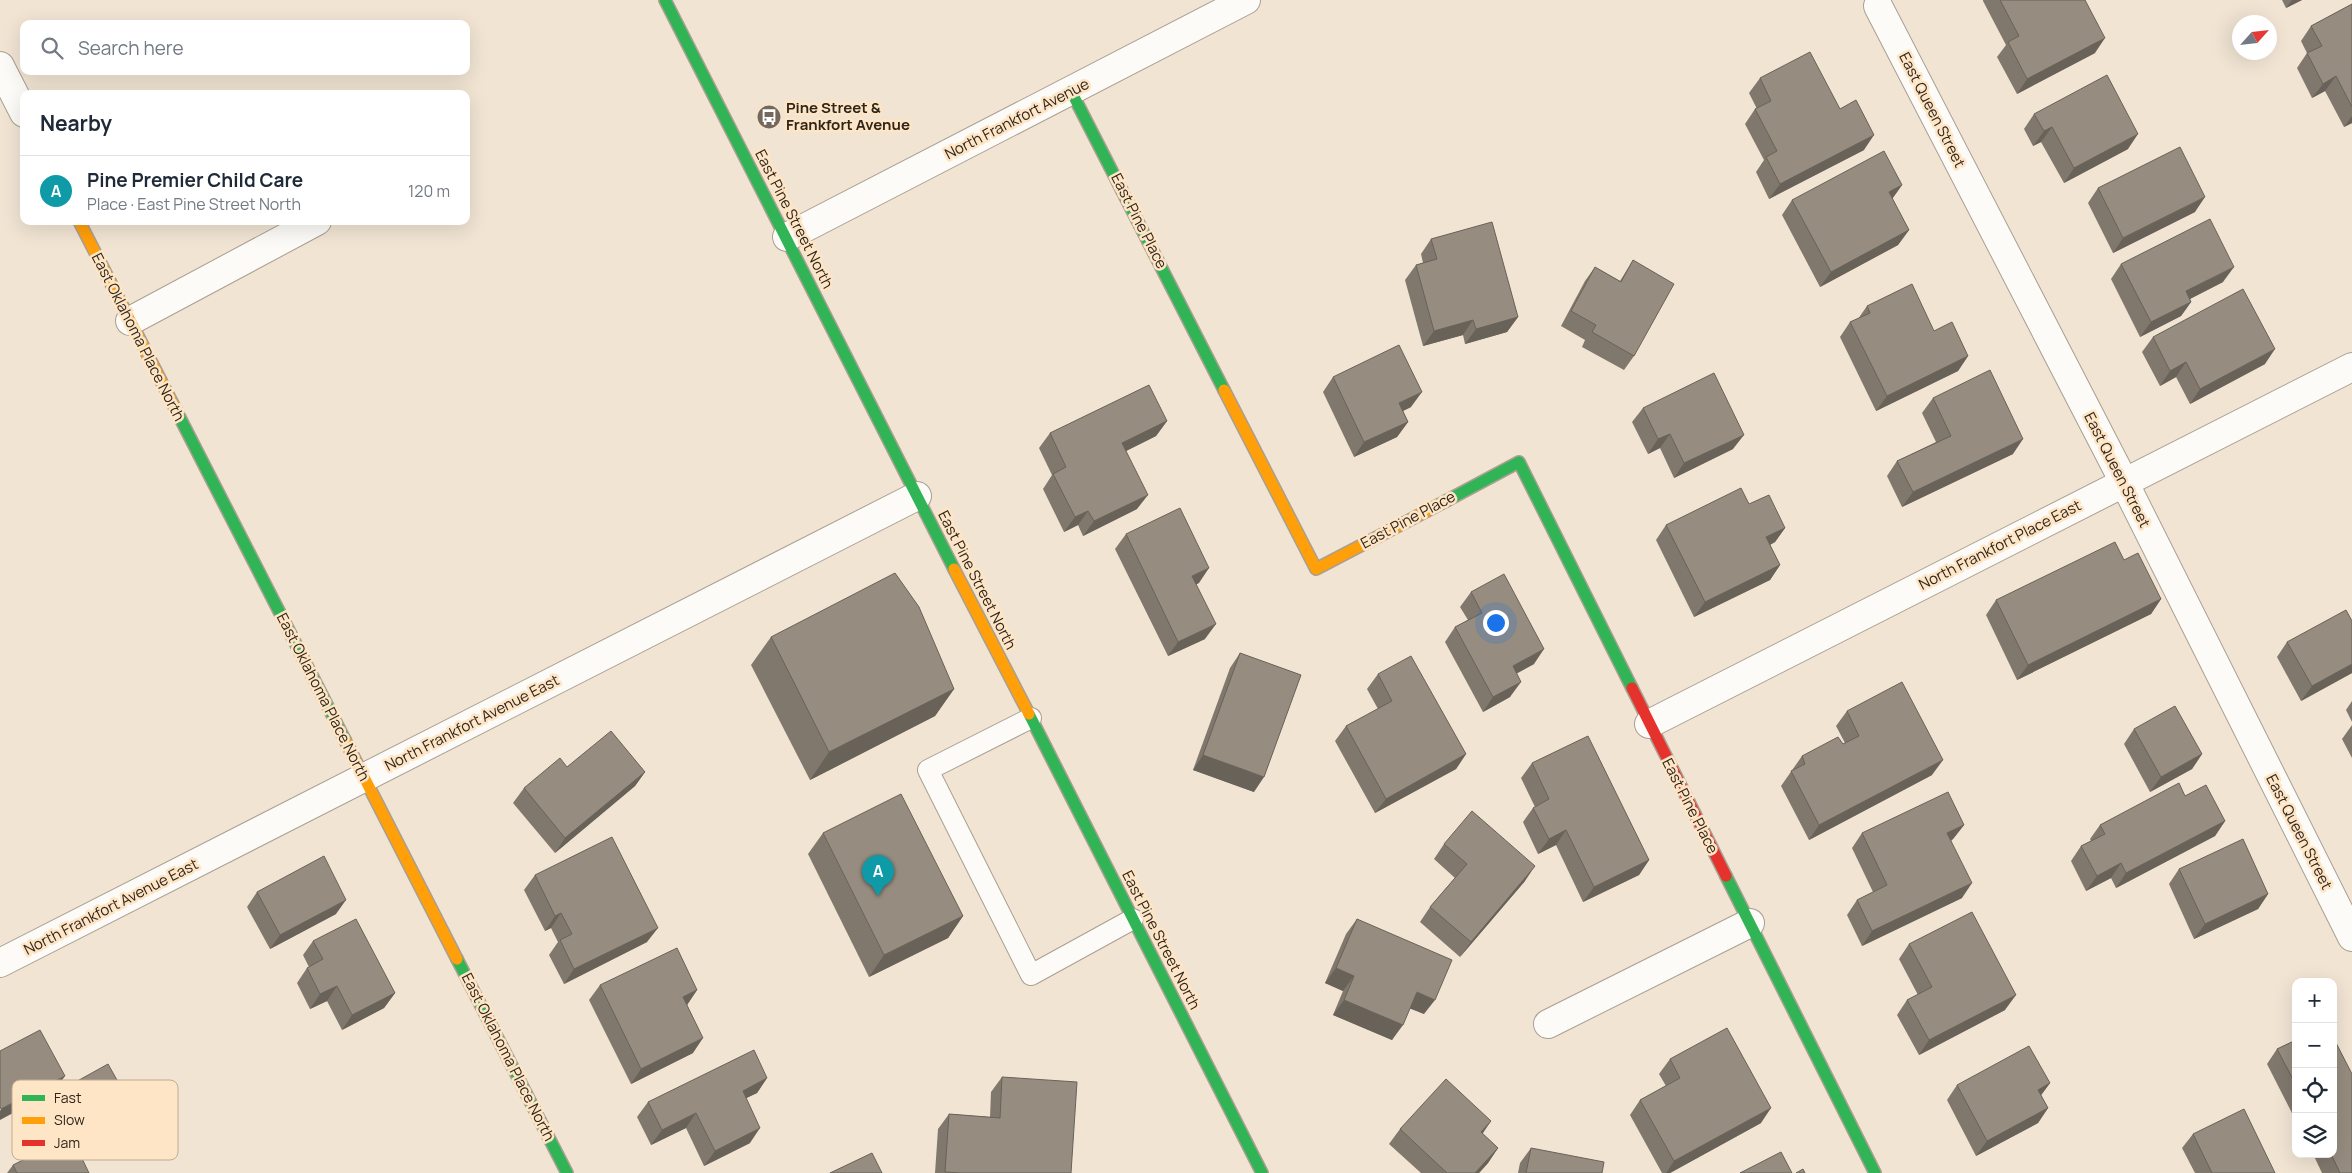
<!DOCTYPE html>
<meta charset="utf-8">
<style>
:root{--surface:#fff;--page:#f2f2f3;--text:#1f2937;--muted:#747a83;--line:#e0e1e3;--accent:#0b8043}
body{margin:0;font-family:Manrope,sans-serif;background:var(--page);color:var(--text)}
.controls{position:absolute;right:15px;bottom:15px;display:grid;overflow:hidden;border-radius:10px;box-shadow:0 5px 20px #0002}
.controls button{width:45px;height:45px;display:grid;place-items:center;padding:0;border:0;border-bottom:1px solid var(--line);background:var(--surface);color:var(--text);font:25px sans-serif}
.compass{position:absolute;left:2232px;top:15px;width:45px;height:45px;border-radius:50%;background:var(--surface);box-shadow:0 5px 20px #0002;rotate:63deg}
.you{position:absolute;left:1495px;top:622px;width:18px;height:18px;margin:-12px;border:4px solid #fff;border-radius:50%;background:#1a73e8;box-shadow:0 0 0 8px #1a73e833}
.badge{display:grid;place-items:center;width:32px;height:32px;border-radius:50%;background:var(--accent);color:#fff;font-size:16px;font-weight:700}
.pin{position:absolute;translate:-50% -41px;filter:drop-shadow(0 1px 2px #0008)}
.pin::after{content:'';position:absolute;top:26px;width:18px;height:15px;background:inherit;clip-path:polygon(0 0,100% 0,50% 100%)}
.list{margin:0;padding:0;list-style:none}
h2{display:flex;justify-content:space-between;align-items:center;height:65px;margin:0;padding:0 20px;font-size:21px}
h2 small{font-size:16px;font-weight:400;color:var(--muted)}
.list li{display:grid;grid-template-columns:32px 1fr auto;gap:15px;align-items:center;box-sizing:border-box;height:70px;padding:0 20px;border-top:1px solid var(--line)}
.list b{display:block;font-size:19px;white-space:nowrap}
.list p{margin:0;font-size:16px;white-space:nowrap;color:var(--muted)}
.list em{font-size:16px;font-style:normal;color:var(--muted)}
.icon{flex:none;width:28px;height:28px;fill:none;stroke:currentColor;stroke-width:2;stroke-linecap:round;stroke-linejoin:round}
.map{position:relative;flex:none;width:2352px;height:1173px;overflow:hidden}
.search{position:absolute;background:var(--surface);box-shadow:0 5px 20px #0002;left:20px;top:20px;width:450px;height:55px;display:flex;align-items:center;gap:12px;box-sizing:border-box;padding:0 18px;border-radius:10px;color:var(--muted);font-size:19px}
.panel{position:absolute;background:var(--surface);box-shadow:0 5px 20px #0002;left:20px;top:90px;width:450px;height:135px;border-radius:10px}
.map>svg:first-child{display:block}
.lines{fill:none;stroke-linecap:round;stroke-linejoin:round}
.lane-casing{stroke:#a99f92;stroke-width:22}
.street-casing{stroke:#a99f92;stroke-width:30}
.fast-casing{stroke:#a99f92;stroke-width:14}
.slow-casing{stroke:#a99f92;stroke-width:14}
.jam-casing{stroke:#a99f92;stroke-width:14}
.lane{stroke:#fdfbf8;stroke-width:20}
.street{stroke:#fdfbf8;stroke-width:28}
.fast{stroke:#30b455;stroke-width:11}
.slow{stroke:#ff9f0a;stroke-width:11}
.jam{stroke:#e5322d;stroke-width:11}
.wall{fill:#81786d}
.shaded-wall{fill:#696259}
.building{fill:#968c7f;stroke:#696259}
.labels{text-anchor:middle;stroke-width:5;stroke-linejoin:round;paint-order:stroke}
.poi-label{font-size:15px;font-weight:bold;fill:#2f251a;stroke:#fee5c6;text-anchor:start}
.street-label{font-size:15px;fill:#2f251a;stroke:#fee5c6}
.key{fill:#fee5c6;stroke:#c0ab92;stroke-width:1}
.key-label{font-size:14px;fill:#2f251a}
</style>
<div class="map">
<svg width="2352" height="1173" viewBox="0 0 2352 1173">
<rect width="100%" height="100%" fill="#f1e4d3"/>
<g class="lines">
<defs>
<polyline id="lane" points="1031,718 928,770 1031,975 1133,919"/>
<g id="street">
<polyline points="1878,6 2124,482 2352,937"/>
<polyline points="0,66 24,113"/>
<polyline points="787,237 1246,0"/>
<polyline points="130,321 317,221"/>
<polyline points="1649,724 2352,367"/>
<polyline points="0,963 917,496"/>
<polyline points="1548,1024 1750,923"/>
</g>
<g id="fast">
<polyline points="665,0 954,569"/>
<polyline points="1071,91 1224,390"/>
<polyline points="178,414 345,740"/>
<polyline points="1446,501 1519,462 1632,688"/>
<polyline points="1029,714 1262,1173"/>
<polyline points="1726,876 1875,1173"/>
<polyline points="457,959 567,1173"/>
</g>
<g id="slow">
<polyline points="79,221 178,414"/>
<polyline points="1224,390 1316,569 1446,501"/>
<polyline points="954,569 1029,714"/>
<polyline points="345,740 457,959"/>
</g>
<polyline id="jam" points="1632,688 1726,876"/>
</defs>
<use href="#lane" class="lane-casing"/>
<use href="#street" class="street-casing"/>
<use href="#fast" class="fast-casing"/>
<use href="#slow" class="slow-casing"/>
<use href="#jam" class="jam-casing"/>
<use href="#lane" class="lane"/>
<use href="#street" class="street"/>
<use href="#fast" class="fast"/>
<use href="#slow" class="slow"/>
<use href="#jam" class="jam"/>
</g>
<g class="wall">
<polygon points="1983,0 2085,0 2095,53 2017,94 1997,57 2006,45 1983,1"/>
<polygon points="2282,0 2302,0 2286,8"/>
<polygon points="2352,4 2352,123 2344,127 2325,91 2312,98 2297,68 2307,53 2301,41 2311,26"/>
<polygon points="1760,78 1840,109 1864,150 1769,199 1756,172 1764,160 1745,124 1755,109 1757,109 1749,93"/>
<polygon points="2034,114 2128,149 2064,183 2041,142 2033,146 2024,129"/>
<polygon points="1902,185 1892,199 1909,230 1898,245 1820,287 1782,215 1792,200"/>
<polygon points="2098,188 2195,212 2113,253 2088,203"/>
<polygon points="1431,239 1518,317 1507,332 1465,344 1463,335 1423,346 1405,280 1416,265 1423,263 1421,254"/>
<polygon points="1633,260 1634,356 1624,370 1582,347 1585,340 1561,326 1585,281 1595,267 1620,281"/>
<polygon points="2121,264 2223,282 2190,299 2191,302 2181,316 2140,337 2111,279"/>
<polygon points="1867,306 1934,331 1968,356 1958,371 1876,411 1840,337 1850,322 1858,319"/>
<polygon points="2153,337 2265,364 2190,404 2176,377 2160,386 2142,352"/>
<polygon points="1333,377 1411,407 1403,411 1408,422 1397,437 1354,457 1323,392"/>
<polygon points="1933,398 2013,454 1902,507 1887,476 1897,461 1936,442 1922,413"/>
<polygon points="1643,408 1733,449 1674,478 1660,448 1648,454 1632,422"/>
<polygon points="1167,421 1156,436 1126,451 1137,509 1083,536 1078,525 1064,532 1043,489 1052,475 1039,448 1050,433"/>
<polygon points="1749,504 1785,528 1775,542 1770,545 1780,565 1770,580 1694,617 1656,540 1666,525"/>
<polygon points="1126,534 1199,583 1196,584 1205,639 1168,656 1115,549"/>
<polygon points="2124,560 2161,599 2151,614 2017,680 1986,615 1996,600"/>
<polygon points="1471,592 1534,664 1516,674 1510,697 1483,712 1445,642 1455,627 1468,620 1460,607"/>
<polygon points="771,637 954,689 935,716 810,780 751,665"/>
<polygon points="2287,642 2352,673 2301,701 2277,657"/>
<polygon points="1240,653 1254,792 1193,770 1230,668"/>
<polygon points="1378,674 1466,754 1456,769 1375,813 1335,741 1346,726 1378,709 1367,689"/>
<polygon points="2352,701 2352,722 2346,710"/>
<polygon points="1847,711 1932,775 1809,840 1781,786 1802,756 1845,743 1836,726"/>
<polygon points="2352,725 2352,758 2342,739"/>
<polygon points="2134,729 2202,754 2192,769 2150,792 2124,744"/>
<polygon points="1532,763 1649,860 1639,875 1583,902 1556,845 1538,854 1523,822 1533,808 1535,807 1521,778"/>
<polygon points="567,767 645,772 635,786 555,853 513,803 524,788"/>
<polygon points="2185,796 2225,821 2215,836 2116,888 2111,878 2086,891 2071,861 2081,846 2091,841 2090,839 2100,825"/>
<polygon points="1964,825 1953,839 1951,841 1962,898 1862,946 1847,915 1857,900 1873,892 1852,848 1862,833"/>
<polygon points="823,833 963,916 948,938 869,977 808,854"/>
<polygon points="1444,844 1525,881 1460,957 1420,922 1430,907 1455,878 1434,859"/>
<polygon points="2179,869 2268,894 2258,909 2194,939 2169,884"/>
<polygon points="535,875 647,942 564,984 549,955 558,942 551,928 545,931 524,890"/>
<polygon points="257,892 336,914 270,949 247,907"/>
<polygon points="1357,919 1424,1014 1410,1008 1392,1040 1333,1015 1343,991 1325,983 1346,934"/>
<polygon points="313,941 395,993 384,1008 342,1030 327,1001 310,1009 297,983 307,968 309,967 303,955"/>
<polygon points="1909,944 2005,1010 1919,1055 1897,1015 1907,1000 1918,995 1899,959"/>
<polygon points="600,985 697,990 687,1005 693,1053 631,1084 589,1000"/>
<polygon points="2296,1040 2296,1121 2267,1064 2277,1049"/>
<polygon points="1670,1059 1761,1123 1670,1173 1662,1173 1630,1115 1640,1100 1666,1086 1659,1074"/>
<polygon points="1002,1077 1071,1173 935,1173 938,1129 949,1114 990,1117 991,1092"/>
<polygon points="767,1078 757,1093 746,1098 750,1143 704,1166 686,1128 651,1145 637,1117 648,1102"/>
<polygon points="2050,1083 2041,1095 2048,1108 2038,1123 1976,1156 1947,1100 1957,1085"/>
<polygon points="63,1089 117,1097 71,1122 58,1097"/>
<polygon points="1491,1121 1482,1133 1498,1148 1488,1163 1479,1173 1421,1173 1389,1144 1400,1129"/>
<polygon points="2193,1134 2275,1173 2195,1173 2182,1148"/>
<polygon points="1531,1148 1602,1173 1518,1173 1520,1163"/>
<polygon points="2313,1154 2333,1154 2352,1173 2322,1173"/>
<polygon points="13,1165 89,1173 7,1173"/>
</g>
<g class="shaded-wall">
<polygon points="2292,0 2302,0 2286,8"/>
<polygon points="2105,38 2095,53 2017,94 2027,79"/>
<polygon points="2336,76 2325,91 2312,98 2323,84"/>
<polygon points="2352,116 2352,123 2344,127"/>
<polygon points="2052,127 2041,142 2033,146 2044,131"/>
<polygon points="2138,134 2128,149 2064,183 2074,168"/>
<polygon points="1874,135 1864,150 1769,199 1780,184"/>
<polygon points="1902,185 1892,199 1889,192"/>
<polygon points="2205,197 2195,212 2113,253 2123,238"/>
<polygon points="1909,230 1898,245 1820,287 1831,272"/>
<polygon points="2234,267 2223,282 2176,306 2186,291"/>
<polygon points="2191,302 2181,316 2140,337 2151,322"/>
<polygon points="1518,317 1507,332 1465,344 1476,329"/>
<polygon points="1473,320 1463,335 1423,346 1434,331"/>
<polygon points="2275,349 2265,364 2190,404 2200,389"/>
<polygon points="1968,356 1958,371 1876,411 1887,396"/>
<polygon points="2186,362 2176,377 2160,386 2170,371"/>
<polygon points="1422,392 1411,407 1388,418 1399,403"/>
<polygon points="1167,421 1156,436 1112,458 1122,443"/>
<polygon points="1408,422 1397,437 1354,457 1364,442"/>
<polygon points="1670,434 1660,448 1648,454 1658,439"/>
<polygon points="1744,435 1733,449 1674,478 1684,463"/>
<polygon points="2023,439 2013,454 1902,507 1913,492"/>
<polygon points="1148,495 1137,509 1083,536 1094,521"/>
<polygon points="1088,511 1078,525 1064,532 1075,517"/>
<polygon points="1785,528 1775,542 1756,552 1766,537"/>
<polygon points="1780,565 1770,580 1694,617 1705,602"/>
<polygon points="1209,568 1199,583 1182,591 1192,576"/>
<polygon points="2161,599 2151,614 2017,680 2028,665"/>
<polygon points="1216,624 1205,639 1168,656 1178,642"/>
<polygon points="1544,649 1534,664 1502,681 1513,666"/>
<polygon points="2352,664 2352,673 2301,701 2312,686"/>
<polygon points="1521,682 1510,697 1483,712 1493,697"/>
<polygon points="954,689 935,716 810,780 829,752"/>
<polygon points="1466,754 1456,769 1375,813 1386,799"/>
<polygon points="2202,754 2192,769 2150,792 2161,777"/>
<polygon points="1203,755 1264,777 1254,792 1193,770"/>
<polygon points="1943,760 1932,775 1809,840 1819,825"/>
<polygon points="645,772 635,786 555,853 565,838"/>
<polygon points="2225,821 2215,836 2116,888 2126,873"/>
<polygon points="1964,825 1953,839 1937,847 1947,833"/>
<polygon points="1566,830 1556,845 1538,854 1549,839"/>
<polygon points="1649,860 1639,875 1583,902 1594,887"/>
<polygon points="2121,863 2111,878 2086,891 2097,876"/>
<polygon points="1535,866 1525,881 1460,957 1471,942"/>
<polygon points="1972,883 1962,898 1862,946 1872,931"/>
<polygon points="2268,894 2258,909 2194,939 2205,924"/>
<polygon points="346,900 336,914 270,949 280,935"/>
<polygon points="561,913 551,928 545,931 555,916"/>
<polygon points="963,916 948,938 869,977 884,955"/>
<polygon points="658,928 647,942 564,984 574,969"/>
<polygon points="1336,968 1354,976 1343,991 1325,983"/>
<polygon points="337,986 327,1001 310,1009 320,994"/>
<polygon points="697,990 687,1005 683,997"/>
<polygon points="1417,992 1435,1000 1424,1014 1406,1007"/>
<polygon points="395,993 384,1008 342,1030 352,1015"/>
<polygon points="2016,995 2005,1010 1919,1055 1929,1040"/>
<polygon points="1344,1000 1403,1025 1392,1040 1333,1015"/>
<polygon points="703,1038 693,1053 631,1084 641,1069"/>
<polygon points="65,1076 54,1091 0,1120 0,1111 1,1109"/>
<polygon points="767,1078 757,1093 732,1105 743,1091"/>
<polygon points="2050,1083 2039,1098 2038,1090"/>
<polygon points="122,1089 117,1097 71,1122 76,1114"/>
<polygon points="1771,1108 1761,1123 1670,1173 1666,1173 1674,1161"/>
<polygon points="2048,1108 2038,1123 1976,1156 1987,1141"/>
<polygon points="696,1113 686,1128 651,1145 662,1130"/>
<polygon points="1491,1121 1481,1136 1481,1132"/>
<polygon points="760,1128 750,1143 704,1166 715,1151"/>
<polygon points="1498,1148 1488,1163 1479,1173 1475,1173"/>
</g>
<g class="building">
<polygon points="2000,0 2085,0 2105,38 2027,79 2008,42 2019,36"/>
<polygon points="2352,4 2352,107 2336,76 2323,84 2307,53 2322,46 2311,26"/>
<polygon points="1810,52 1840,109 1856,100 1874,135 1780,184 1766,157 1777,151 1755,109 1771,101 1760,78"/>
<polygon points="2107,75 2138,134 2074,168 2052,127 2044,131 2034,114"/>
<polygon points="2180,147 2205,197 2123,238 2098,188"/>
<polygon points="1884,151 1902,185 1889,192 1909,230 1831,272 1792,200"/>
<polygon points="2210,219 2234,267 2186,291 2191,302 2151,322 2121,264"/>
<polygon points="1492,222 1518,317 1476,329 1473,320 1434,331 1416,265 1437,259 1431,239"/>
<polygon points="1633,260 1674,284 1634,356 1592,332 1596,325 1571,311 1595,267 1621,282"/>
<polygon points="1912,284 1934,331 1952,322 1968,356 1887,396 1850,322 1870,313 1867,306"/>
<polygon points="2243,289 2275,349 2200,389 2186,362 2170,371 2153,337"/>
<polygon points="1399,345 1422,392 1399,403 1408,422 1364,442 1333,377"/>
<polygon points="1990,370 2023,439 1913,492 1897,461 1951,436 1933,398"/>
<polygon points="1714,373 1744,435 1684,463 1670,434 1658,439 1643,408"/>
<polygon points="1149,385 1167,421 1122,443 1148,495 1094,521 1088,511 1075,517 1053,474 1066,467 1050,433"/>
<polygon points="1741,488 1749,504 1769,495 1785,528 1766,537 1780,565 1705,602 1666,525"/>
<polygon points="1180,508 1209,568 1192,576 1216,624 1178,642 1126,534"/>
<polygon points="2115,542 2124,560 2138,553 2161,599 2028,665 1996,600"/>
<polygon points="895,573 919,607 954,689 829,752 771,637"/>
<polygon points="1504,574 1544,649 1513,666 1521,682 1493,697 1455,627 1482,613 1471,592"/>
<polygon points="2346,610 2352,621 2352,664 2312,686 2287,642"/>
<polygon points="1240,653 1301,675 1264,777 1203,755"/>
<polygon points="1411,656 1466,754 1386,799 1346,726 1392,701 1378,674"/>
<polygon points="1902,682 1943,760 1819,825 1791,771 1805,764 1802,756 1838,737 1843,744 1859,736 1847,711"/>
<polygon points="2175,706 2202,754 2161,777 2134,729"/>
<polygon points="611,731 645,772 565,838 524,788 560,758 567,767"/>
<polygon points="1588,736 1649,860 1594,887 1566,830 1549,839 1533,808 1549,799 1532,763"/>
<polygon points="2179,783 2185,796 2206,785 2225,821 2126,873 2121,863 2097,876 2081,846 2105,834 2100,825"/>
<polygon points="1948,792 1964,825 1947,833 1972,883 1872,931 1857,900 1887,885 1862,833"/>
<polygon points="901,794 963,916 884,955 823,833"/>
<polygon points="1472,811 1535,866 1471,942 1430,907 1467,864 1444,844"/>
<polygon points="612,837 658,928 574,969 560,940 572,934 561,913 555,916 535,875"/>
<polygon points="2243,839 2268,894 2205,924 2179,869"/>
<polygon points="324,856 346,900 280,935 257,892"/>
<polygon points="1972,912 2016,995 1929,1040 1907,1000 1932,987 1909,944"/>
<polygon points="356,919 395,993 352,1015 337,986 320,994 307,968 323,959 313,941"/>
<polygon points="1357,919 1452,960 1435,1000 1417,992 1403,1025 1344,1000 1354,976 1336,968"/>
<polygon points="677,948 697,990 683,997 703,1038 641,1069 600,985"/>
<polygon points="1727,1028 1771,1108 1674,1161 1640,1100 1680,1078 1670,1059"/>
<polygon points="40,1030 65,1076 1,1109 0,1107 0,1051"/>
<polygon points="2333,1037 2352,1074 2352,1173 2340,1173 2331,1154 2333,1154"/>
<polygon points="2296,1040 2296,1085 2277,1049"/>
<polygon points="2029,1046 2050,1083 2038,1090 2048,1108 1987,1141 1957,1085"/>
<polygon points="754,1050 767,1078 743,1091 760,1128 715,1151 696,1113 662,1130 648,1102"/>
<polygon points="108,1064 122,1089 76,1114 63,1089"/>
<polygon points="1002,1077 1077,1082 1071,1173 961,1173 945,1172 949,1114 1000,1118"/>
<polygon points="1446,1079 1491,1121 1481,1132 1498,1148 1475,1173 1447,1173 1400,1129"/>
<polygon points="2244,1109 2275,1173 2212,1173 2193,1134"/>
<polygon points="71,1136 89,1173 17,1173 13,1165"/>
<polygon points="1531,1148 1604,1162 1602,1173 1526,1173"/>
<polygon points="1781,1152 1792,1173 1740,1173"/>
<polygon points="872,1153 882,1173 830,1173"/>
<polygon points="1803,1169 1805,1173 1796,1173"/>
</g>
<defs>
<symbol id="bus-disc" viewBox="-11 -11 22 22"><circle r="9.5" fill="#73685b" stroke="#fee5c6"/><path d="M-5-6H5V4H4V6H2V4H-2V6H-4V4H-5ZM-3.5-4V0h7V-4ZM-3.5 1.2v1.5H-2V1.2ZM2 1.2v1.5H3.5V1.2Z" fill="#fff"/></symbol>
</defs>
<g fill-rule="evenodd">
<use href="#bus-disc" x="755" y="103" width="28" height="28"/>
</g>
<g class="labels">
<g class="poi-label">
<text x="786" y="113">Pine Street &amp;<tspan x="786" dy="17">Frankfort Avenue</tspan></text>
</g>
<g class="street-label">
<text transform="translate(1932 110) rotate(63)" y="5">East Queen Street</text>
<text transform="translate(1017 119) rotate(-27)" y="5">North Frankfort Avenue</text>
<text transform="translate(794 219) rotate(63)" y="5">East Pine Street North</text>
<text transform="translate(1139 221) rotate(63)" y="5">East Pine Place</text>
<text transform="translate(138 337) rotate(63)" y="5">East Oklahoma Place North</text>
<text transform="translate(2117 470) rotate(63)" y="5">East Queen Street</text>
<text transform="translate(1408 520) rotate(-28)" y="5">East Pine Place</text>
<text transform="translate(2000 545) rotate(-27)" y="5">North Frankfort Place East</text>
<text transform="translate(977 580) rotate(63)" y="5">East Pine Street North</text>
<text transform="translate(323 697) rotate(63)" y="5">East Oklahoma Place North</text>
<text transform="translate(472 723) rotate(-27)" y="5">North Frankfort Avenue East</text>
<text transform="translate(1690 806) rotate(63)" y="5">East Pine Place</text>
<text transform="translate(2299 832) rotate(63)" y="5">East Queen Street</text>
<text transform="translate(111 907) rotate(-27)" y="5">North Frankfort Avenue East</text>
<text transform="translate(1161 940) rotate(63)" y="5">East Pine Street North</text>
<text transform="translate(508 1057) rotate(63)" y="5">East Oklahoma Place North</text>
</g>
</g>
<rect x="12" y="1080" width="166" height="80" rx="8" class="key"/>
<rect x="22" y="1095" width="23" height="6" fill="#30b455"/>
<rect x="22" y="1117" width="23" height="7" fill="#ff9f0a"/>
<rect x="22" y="1140" width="23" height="6" fill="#e5322d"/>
<g class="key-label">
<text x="54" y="1103">Fast</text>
<text x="54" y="1125">Slow</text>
<text x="54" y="1148">Jam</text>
</g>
</svg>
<div class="controls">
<button>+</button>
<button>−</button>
<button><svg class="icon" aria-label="locate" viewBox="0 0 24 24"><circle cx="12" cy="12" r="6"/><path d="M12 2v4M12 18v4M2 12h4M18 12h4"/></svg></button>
<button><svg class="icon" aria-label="layers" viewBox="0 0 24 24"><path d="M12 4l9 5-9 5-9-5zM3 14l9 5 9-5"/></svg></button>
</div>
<svg class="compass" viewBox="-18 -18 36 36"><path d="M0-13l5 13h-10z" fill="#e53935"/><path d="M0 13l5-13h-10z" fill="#747a83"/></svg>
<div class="you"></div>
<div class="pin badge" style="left:878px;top:896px;background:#0f9aa8">A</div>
<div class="search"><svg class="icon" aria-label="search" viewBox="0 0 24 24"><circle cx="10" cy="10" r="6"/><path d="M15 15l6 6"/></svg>Search here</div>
<section class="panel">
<h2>Nearby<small></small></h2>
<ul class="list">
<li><span class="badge" style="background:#0f9aa8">A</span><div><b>Pine Premier Child Care</b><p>Place · East Pine Street North</p></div><em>120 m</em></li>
</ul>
</section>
</div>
